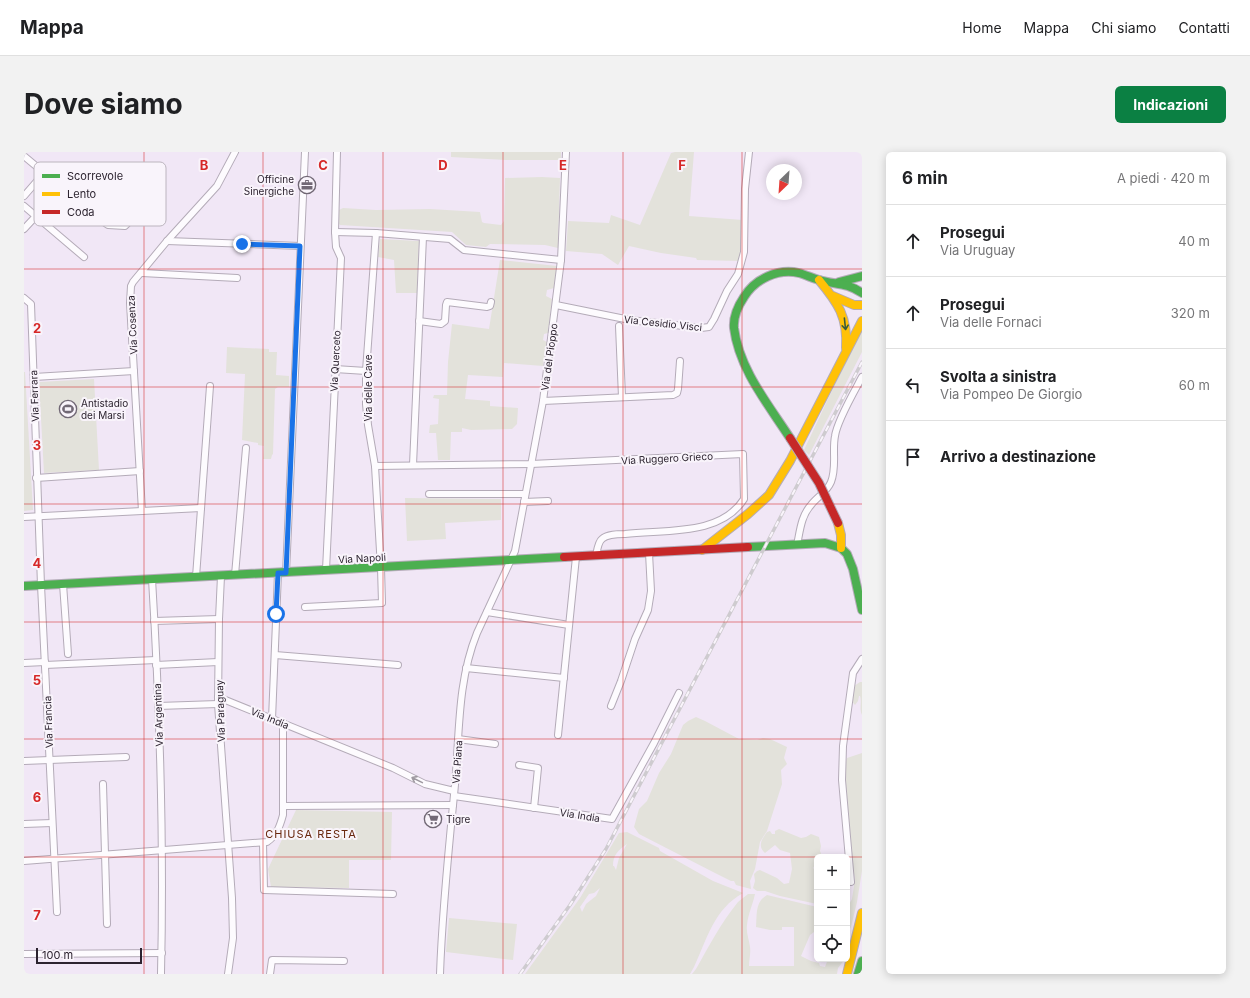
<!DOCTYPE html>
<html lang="it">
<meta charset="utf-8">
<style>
:root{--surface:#fff;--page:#f2f2f2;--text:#202124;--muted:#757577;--line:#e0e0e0;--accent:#0b8043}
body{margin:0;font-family:Inter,sans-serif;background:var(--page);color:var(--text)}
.controls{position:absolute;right:12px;bottom:12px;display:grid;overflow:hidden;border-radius:6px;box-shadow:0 2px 10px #0003}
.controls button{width:36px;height:36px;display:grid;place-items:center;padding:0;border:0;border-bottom:1px solid var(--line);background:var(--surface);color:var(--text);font:20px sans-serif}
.compass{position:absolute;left:742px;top:12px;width:36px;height:36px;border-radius:50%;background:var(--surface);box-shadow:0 2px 10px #0003;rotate:205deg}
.scale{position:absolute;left:12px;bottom:10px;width:106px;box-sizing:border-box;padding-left:4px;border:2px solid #2c232f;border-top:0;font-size:11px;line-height:14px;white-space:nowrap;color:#2c232f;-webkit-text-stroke:3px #f9f4fb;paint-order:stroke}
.stop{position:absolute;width:12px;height:12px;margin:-9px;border:3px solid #1a73e8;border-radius:50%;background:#fff}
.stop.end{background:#1a73e8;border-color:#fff;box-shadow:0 1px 4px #0008}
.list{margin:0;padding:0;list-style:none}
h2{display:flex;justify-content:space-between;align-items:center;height:52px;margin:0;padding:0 16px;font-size:17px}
h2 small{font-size:13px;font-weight:400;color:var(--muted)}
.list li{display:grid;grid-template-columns:26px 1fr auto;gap:12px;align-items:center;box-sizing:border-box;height:72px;padding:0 16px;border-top:1px solid var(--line)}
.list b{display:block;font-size:15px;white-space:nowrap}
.list p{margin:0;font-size:13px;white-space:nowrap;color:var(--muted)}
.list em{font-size:13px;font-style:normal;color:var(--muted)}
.icon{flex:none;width:22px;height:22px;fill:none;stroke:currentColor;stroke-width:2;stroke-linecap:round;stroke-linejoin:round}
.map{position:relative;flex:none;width:838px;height:822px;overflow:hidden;border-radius:6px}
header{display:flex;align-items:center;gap:24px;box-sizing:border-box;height:56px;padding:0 20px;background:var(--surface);border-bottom:1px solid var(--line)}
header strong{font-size:19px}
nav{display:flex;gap:22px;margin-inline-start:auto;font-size:14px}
.intro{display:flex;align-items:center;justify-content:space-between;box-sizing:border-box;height:96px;padding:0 24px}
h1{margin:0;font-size:28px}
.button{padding:10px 18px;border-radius:6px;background:var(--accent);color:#fff;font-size:14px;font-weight:700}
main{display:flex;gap:24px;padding:0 24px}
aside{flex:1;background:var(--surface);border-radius:6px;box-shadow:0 2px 10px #0003}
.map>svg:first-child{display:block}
.green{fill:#e3e2db;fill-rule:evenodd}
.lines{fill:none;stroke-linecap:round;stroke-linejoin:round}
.street-casing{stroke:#b4abb8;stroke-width:8}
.fast-casing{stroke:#b4abb8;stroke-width:10}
.slow-casing{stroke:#b4abb8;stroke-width:10}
.jam-casing{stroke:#b4abb8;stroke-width:10}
.street{stroke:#fdfbfe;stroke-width:6}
.fast{stroke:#4caf50;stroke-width:8}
.slow{stroke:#ffc107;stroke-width:8}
.jam{stroke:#c62828;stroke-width:8}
.rail-casing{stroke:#cecbcf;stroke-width:3.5}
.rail{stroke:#f9f4fb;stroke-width:2;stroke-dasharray:6;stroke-linecap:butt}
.jam-bridge-casing{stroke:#b4abb8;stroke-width:10;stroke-linecap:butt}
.jam-bridge{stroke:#c62828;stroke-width:8}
.oneway{stroke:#395b3c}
.oneway2{stroke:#9f9aa1}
.route{stroke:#1a73e8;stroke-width:5}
.grid{fill:none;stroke:#d62828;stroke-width:1;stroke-opacity:0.55}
.labels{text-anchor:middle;stroke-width:4;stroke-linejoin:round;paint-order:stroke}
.poi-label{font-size:10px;fill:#2c232f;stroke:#f9f4fb;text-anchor:start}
.street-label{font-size:10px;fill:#2c232f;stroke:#f9f4fb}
.neighbourhood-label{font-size:11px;letter-spacing:1px;fill:#68270d;stroke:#f9f4fb}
.key{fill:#f9f4fb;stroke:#bcb5be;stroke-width:1}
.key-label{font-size:11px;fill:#2c232f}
.grid-label{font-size:13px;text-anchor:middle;font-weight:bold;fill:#d62828;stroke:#f9f4fb;stroke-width:4;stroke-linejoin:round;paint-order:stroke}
</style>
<header>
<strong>Mappa</strong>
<nav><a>Home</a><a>Mappa</a><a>Chi siamo</a><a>Contatti</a></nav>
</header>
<div class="intro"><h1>Dove siamo</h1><a class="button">Indicazioni</a></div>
<main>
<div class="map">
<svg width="838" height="822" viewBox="0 0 838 822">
<rect width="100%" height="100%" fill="#f1e7f6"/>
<g class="green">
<polygon points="427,0 537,0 537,8 482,8 427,5"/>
<polygon points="651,0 670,0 665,64 719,68 718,102 715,109 673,108 672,106 637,101 605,94 594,113 578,102 542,99 544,69 585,71 587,63 616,73 647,1"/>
<path d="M518,25l18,1 -2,70 -13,-3 -55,-1 -4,3 -20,-2 -14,-13 -112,-7c-4,-4 -3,-10 -1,-15l4,-2 33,2 54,-1 50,3 2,10 2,1 17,2 3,-4 1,-43z"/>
<polygon points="356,87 395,89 393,141 372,141 370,108 354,105"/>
<polygon points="476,108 533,114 530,136 523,138 522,144 528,147 524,181 520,182 519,188 523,190 519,214 480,211 479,225 444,223 441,247 466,249 466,254 494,256 493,272 488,277 447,278 438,276 438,280 427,280 426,308 414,308 412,281 405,281 406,273 414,272 415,247 409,246 410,243 423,243 424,210 428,172 465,177"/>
<polygon points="838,175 838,200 785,303 780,298"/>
<polygon points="203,195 245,197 245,200 253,200 252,223 265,224 265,235 254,235 251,237 249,302 248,303 247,307 239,307 240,294 234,293 234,291 218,288 221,222 202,221"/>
<polygon points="0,220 1,220 9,358 0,359"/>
<polygon points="70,227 75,318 20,321 15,230"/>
<polygon points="381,346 477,347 477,368 421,371 422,387 383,389"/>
<path d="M836,530h2v33c-3,-6 0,-13 -2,-19h-1l-1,5 -3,4 -5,-6 4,-13z"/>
<polygon points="672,565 681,569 715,587 733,588 739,586 746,587 763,595 760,606 763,612 757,618 758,632 743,679 736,690 731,717 726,729 727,737 712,733 710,729 707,729 691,721 615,682 610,675 615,657 623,649 635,621 647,602 659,573 664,569"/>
<polygon points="838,601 838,719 833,750 827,775 823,782 823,756 828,747 831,727 829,717 827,715 828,703 823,662 820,618 823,606"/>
<polygon points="272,658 368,660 367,708 325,708 325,736 247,735 244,717"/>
<path d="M755,677l22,9 5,-1 5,-3 8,3 2,9 -1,5 2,5 -5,1v7l-4,4 4,3v33l-37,-8 -15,-5h-8l-4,-3 2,-7 -1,-7 3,-3 3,-1 17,8 7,6 5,-1 3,-14 -2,-16 -10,-3 -5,-5 -10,8c-8,-7 -3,-14 2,-21l3,-1 2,3h3v-3z"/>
<path d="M603,680l32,16 1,3 53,30 30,12c-29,16 -36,46 -49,74l-4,7h-165l55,-76 39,-65zM603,692l-8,14 -3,12 -2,-4h-1c0,-11 5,-16 14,-22zM576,736l-4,8 -10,8 -4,8 -2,-5 9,-13 5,-1z"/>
<path d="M724,742h7c-2,10 -7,20 -8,31 -1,8 2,14 3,22 1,6 -1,13 -1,19h45v-39h-12v3h-12l-14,-3c1,-13 -1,-25 11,-32l50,12v27l-3,-2 -4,3 -9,21 10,5 8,2 1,3 5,1 3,-8h17l-7,9 -1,6h-145l4,-5c13,-23 25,-46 42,-67 3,-3 7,-5 10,-8z"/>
<polygon points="425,766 493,772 489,808 422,800"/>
</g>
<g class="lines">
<defs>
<g id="street">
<polyline points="0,4 78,69 84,73 101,74 105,70 107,65 106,35"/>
<polyline points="0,44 20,21"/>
<polyline points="0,54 60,105"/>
<polyline points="0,77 12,64"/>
<polyline points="311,80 352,81 426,87 440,98 537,108"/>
<polyline points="143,89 276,94"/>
<polyline points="118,121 213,126"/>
<polyline points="0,146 7,152 17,433 33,760"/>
<polyline points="532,153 606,168 677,176 685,175 690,167 703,139 714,122 720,100 721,37 725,0"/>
<polyline points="395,169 417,172 421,169 422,153 423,150 463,155 466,154 467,150"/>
<polyline points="595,174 598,245"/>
<polyline points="311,217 342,219"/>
<polyline points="10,225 110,219"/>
<polyline points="519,249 649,243 653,241 654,237 656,209"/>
<polyline points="389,313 399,85"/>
<path d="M351,314l156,-2 212,-10 1,45c-24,38 -81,30 -119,35 -7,0 -18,0 -23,5 -4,3 -5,12 -6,17"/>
<polyline points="12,326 116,319"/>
<polyline points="405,342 501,342"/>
<polyline points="500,350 524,349"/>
<polyline points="118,359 106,151 107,134 109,130 143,89 193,34 211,0"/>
<polyline points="0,365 177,356"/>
<path d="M773,393c3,-14 4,-29 14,-40 6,-8 16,-13 20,-23 6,-15 1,-31 4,-46 2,-15 19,-44 27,-59"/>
<polyline points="302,418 317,106 312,95 311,80 313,0"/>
<polyline points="262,421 281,0"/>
<polyline points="211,423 222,296"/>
<polyline points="197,424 195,467 194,552 208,746 209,786 204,822"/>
<polyline points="172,425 186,234"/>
<path d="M128,427c8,132 12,264 9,395"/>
<polyline points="39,432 44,502"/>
<polyline points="281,455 358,451 357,416 351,314 344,273 342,252 342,219 352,81"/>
<polyline points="463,460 545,473"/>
<polyline points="130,469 195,467"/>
<polyline points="251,503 374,513"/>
<polyline points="0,511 21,510"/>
<polyline points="21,513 132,508"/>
<polyline points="132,513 194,510"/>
<polyline points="442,516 540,526"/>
<polyline points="194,545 369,616 401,632 430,639"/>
<polyline points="134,554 194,552"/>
<polyline points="587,554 597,529 611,487 624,458 627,439 625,401"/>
<polyline points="248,567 254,421"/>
<polyline points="534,583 552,405"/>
<polyline points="434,587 471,592"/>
<polyline points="0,609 102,605"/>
<polyline points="495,613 514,616 510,656"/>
<polyline points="79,632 83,772"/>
<polyline points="430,644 588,667 630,591 655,541"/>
<polyline points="260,654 429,653"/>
<polyline points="0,672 28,671"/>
<polyline points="239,691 240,738 369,742"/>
<path d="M0,709l243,-19c10,-7 13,-16 16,-27v-92"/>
<polyline points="827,730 818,628 819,594 829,521 838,507"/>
<polyline points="0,802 138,801"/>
<polyline points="246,822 248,808 320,809"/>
<path d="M416,822c2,-60 8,-119 14,-179 6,-55 2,-110 23,-162l38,-82 28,-150 18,-141 5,-108"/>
</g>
<g id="fast">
<polyline points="815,130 838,124"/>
<path d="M766,286c-22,-34 -51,-69 -56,-110 -1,-11 4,-22 10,-31 11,-18 34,-29 55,-24 7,2 13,5 20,7 17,5 27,2 43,13"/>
<polyline points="724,395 801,391 817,396 823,402 829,417 838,458"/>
<polyline points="0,434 540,405"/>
<polyline points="834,822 838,809"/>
</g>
<g id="slow">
<path d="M795,128c19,23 29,37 27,68"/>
<polyline points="809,144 830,153 838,153"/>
<polyline points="814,371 817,383 817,396"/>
<polyline points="678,398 724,362 745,343 766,309 838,169"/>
<polyline points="823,822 838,761"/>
</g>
<polyline id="jam" points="540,405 724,395"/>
</defs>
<use href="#street" class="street-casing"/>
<use href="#fast" class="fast-casing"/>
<use href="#slow" class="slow-casing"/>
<use href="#jam" class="jam-casing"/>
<use href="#street" class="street"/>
<use href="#fast" class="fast"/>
<use href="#slow" class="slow"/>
<use href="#jam" class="jam"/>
<defs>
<polyline id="rail" points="496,822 546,753 582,697 838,210"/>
</defs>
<use href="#rail" class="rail-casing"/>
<use href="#rail" class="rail"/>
<defs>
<polyline id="jam-bridge" points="766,286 795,331 814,371"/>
</defs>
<use href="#jam-bridge" class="jam-bridge-casing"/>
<use href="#jam-bridge" class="jam-bridge"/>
</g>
<defs><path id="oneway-shaft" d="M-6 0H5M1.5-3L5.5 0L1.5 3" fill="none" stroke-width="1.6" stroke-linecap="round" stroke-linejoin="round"/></defs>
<use class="oneway" href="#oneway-shaft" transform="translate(821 172) rotate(84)"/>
<use class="oneway2" href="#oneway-shaft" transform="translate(393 628) rotate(-154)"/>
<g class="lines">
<polyline class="route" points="218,92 276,94 262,421 254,421 252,462"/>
</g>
<path class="grid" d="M120,0v822M239,0v822M359,0v822M479,0v822M599,0v822M718,0v822M0,117h838M0,235h838M0,352h838M0,470h838M0,587h838M0,705h838"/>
<defs>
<symbol id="office-ring" viewBox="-11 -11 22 22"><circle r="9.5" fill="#f9f4fb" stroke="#716875" stroke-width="1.5"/><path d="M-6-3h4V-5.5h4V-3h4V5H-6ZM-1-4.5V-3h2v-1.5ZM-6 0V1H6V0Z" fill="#716875"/></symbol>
<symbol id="stadium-ring" viewBox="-11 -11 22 22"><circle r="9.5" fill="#f9f4fb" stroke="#716875" stroke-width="1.5"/><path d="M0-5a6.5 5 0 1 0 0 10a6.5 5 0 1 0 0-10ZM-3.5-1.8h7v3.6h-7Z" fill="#716875"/></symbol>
<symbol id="supermarket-ring" viewBox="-11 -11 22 22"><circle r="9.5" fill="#f9f4fb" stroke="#716875" stroke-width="1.5"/><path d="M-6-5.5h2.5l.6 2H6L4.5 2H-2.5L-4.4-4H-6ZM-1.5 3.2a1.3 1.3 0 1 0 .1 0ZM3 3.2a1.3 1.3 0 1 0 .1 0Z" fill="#716875"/></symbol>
</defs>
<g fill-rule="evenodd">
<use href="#office-ring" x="273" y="23" width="20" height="20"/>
<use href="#stadium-ring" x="34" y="247" width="20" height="20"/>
<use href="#supermarket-ring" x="399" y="657" width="20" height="20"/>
</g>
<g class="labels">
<g class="poi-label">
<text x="270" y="31" text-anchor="end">Officine<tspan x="270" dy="12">Sinergiche</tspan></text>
<text x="57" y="255">Antistadio<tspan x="57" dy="12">dei Marsi</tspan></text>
<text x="422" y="671">Tigre</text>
</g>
<g class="street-label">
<text transform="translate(639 171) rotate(6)" y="4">Via Cesidio Visci</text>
<text transform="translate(108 173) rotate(-93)" y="4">Via Cosenza</text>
<text transform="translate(525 205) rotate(-82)" y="4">Via del Pioppo</text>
<text transform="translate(311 209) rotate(-87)" y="4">Via Querceto</text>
<text transform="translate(344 236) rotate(-90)" y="4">Via delle Cave</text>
<text transform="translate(10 244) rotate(-92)" y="4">Via Ferrara</text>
<text transform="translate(643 306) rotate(-3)" y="4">Via Ruggero Grieco</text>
<text transform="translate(338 406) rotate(-3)" y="4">Via Napoli</text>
<text transform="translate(196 559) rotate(-92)" y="4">Via Paraguay</text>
<text transform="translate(134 563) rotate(-92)" y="4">Via Argentina</text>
<text transform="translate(246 566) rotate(22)" y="4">Via India</text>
<text transform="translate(24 570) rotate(-92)" y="4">Via Francia</text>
<text transform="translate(433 610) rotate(-86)" y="4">Via Piana</text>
<text transform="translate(556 663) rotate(9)" y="4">Via India</text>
</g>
<g class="neighbourhood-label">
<text x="287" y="686">CHIUSA RESTA</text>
</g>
</g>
<rect x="10" y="10" width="132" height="64" rx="6" class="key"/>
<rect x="18" y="22" width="18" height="4" fill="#4caf50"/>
<rect x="18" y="40" width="18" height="4" fill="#ffc107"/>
<rect x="18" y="58" width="18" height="4" fill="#c62828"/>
<g class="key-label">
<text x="43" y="28">Scorrevole</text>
<text x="43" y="46">Lento</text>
<text x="43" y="64">Coda</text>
</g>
<g class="grid-label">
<text x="180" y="18">B</text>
<text x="299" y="18">C</text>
<text x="419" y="18">D</text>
<text x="539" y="18">E</text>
<text x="658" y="18">F</text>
<text x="13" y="181">2</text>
<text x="13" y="298">3</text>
<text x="13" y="416">4</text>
<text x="13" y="533">5</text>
<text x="13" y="650">6</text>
<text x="13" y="768">7</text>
</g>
</svg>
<div class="controls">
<button>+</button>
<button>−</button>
<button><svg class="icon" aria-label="locate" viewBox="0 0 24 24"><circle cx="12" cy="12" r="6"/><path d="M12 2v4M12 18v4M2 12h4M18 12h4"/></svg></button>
</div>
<svg class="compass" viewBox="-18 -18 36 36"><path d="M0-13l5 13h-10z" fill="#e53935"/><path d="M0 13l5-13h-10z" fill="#757577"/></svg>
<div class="scale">100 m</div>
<div class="stop" style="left:252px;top:462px"></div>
<div class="stop end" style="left:218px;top:92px"></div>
</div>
<aside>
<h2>6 min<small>A piedi · 420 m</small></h2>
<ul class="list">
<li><svg class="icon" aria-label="ahead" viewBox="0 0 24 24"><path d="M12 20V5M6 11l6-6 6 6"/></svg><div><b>Prosegui</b><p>Via Uruguay</p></div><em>40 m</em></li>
<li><svg class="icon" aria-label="ahead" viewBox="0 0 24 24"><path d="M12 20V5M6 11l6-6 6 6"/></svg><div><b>Prosegui</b><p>Via delle Fornaci</p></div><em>320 m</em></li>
<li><svg class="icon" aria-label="left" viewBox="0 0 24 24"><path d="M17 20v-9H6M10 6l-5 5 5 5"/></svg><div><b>Svolta a sinistra</b><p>Via Pompeo De Giorgio</p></div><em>60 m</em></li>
<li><svg class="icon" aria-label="arrive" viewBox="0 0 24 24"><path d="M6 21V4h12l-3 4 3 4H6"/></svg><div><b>Arrivo a destinazione</b></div></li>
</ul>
</aside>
</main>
